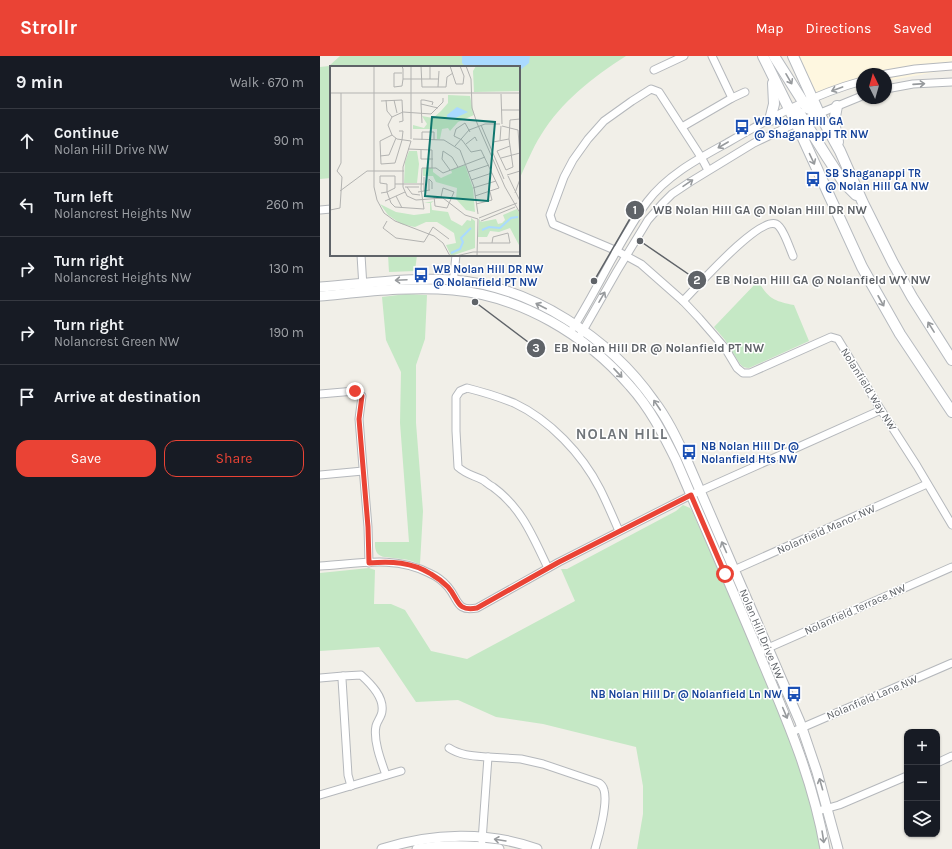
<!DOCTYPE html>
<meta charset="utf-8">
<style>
:root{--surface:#171b24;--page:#242831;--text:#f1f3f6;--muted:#9ea1a6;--line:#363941;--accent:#ea4335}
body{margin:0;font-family:Karla,sans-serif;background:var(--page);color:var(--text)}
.controls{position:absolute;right:12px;bottom:12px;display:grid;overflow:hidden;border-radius:8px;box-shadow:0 1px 3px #0004}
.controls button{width:36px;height:36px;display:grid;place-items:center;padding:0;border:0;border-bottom:1px solid var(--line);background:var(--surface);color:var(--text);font:20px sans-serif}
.compass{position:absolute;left:536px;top:12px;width:36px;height:36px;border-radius:50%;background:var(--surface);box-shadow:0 1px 3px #0004;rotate:355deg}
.stop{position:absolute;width:12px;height:12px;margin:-9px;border:3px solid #ea4335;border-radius:50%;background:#fff}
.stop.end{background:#ea4335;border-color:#fff;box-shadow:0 1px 4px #0008}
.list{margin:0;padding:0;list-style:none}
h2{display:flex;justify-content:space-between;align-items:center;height:52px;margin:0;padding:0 16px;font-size:17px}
h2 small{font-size:13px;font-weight:400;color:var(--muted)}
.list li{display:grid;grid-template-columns:26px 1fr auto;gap:12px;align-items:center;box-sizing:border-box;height:64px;padding:0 16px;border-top:1px solid var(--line)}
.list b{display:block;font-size:15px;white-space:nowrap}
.list p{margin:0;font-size:13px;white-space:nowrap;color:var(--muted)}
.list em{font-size:13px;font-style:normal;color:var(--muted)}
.actions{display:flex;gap:8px;padding:12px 16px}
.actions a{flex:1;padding:9px 0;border:1px solid var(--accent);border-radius:12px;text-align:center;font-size:14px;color:var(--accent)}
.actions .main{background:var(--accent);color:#fff}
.icon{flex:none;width:22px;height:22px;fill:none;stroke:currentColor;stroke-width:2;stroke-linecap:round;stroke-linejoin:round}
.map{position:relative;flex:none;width:632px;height:793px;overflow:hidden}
header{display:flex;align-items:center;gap:24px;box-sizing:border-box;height:56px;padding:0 20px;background:var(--accent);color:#fff}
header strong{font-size:19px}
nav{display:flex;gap:22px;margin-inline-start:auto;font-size:14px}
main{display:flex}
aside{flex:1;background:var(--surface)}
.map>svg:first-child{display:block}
.commercial{fill:#fef7e0}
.green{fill:#c5e8c5}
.water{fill:#aadaff}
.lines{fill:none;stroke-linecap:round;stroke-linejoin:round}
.minor-casing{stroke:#b5b8bc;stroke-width:9}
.tertiary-casing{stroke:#b5b8bc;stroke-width:11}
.secondary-casing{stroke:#b6babf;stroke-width:12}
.minor{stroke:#fff;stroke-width:7}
.tertiary{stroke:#fff;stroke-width:9}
.secondary{stroke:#fff;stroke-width:10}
.oneway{stroke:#979a9d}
.route{stroke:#ea4335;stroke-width:5}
.labels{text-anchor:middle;stroke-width:3;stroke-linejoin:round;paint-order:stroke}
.transit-label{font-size:11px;font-weight:bold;fill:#164399;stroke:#fff;text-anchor:start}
.street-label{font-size:11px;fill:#5f6368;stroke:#fff}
.district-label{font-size:15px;font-weight:bold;letter-spacing:1px;fill:#70757a;stroke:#fff}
.inset-river{fill:none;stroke:#aadaff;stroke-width:2}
.inset-road{fill:none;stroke:#b3b3b1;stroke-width:1}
.view{fill:#0f766e;fill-opacity:0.15;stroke:#0f766e;stroke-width:2}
.inset-edge{fill:none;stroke:#5f6368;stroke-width:2}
.leader{fill:none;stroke:#5f6368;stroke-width:1.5}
.callout-dot{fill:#5f6368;stroke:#fff;stroke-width:1.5}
.mark-label{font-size:12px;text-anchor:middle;font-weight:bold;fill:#fff}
.callout-label{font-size:12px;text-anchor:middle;font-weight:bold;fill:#5f6368;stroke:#fff;stroke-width:3;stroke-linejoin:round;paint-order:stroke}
</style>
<header>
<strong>Strollr</strong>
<nav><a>Map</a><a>Directions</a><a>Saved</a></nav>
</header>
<main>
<aside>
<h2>9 min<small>Walk · 670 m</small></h2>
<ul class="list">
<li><svg class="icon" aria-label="ahead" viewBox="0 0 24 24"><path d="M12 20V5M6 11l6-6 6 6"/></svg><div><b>Continue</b><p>Nolan Hill Drive NW</p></div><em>90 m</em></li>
<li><svg class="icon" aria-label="left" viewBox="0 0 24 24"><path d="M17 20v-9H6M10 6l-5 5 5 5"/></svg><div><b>Turn left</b><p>Nolancrest Heights NW</p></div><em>260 m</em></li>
<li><svg class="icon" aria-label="right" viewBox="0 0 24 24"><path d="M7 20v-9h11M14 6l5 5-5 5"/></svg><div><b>Turn right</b><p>Nolancrest Heights NW</p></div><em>130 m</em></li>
<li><svg class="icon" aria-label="right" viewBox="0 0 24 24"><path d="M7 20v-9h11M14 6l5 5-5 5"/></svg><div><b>Turn right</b><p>Nolancrest Green NW</p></div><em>190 m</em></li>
<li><svg class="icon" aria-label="arrive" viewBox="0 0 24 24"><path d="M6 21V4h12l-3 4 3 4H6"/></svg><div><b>Arrive at destination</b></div></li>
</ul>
<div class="actions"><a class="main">Save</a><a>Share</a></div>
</aside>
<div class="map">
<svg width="632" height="793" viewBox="0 0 632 793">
<rect width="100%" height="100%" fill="#f1efe8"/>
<polygon class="commercial" points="479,0 632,0 632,13 566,25 566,18 542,18 542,29 495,37"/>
<g class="green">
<path d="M20,0h286c-33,21 -65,46 -85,79 -9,14 -15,30 -22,45v-113h-188v111l-11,1v-112l9,-1z"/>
<polygon points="68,199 97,199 95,215 69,216"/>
<path d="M438,225c11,18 16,20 36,24l15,36 -60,27c-4,0 -6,-1 -9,-4l-15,-24 -11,-13z"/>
<path d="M86,238l21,1 -2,44 -9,26v58l7,88 -3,53c-6,-2 -12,-5 -19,-5 -14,-3 -27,2 -26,-17h34l-9,-119 1,-51 -15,-32 -4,-43z"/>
<path d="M363,449l7,3 2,3c23,51 45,103 68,155 25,59 51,119 60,183h-183l6,-35v-28l-7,-39 -93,-23 -47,-7 -38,-17 -42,2 -37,-55 -59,4v-78l49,-5 6,2 -1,34h17l14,6 26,41 36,8 108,-58 -14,-32h6l109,-58z"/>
</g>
<polygon class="water" points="142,0 210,0 209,7 199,15 199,11 146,11 142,7"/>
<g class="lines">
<defs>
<g id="minor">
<polyline points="392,0 412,42"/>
<polyline points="334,14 364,0"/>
<polyline points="566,18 595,13 632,10"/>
<polyline points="566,33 593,28 632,26"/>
<polyline points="362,71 412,42 425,36"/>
<polyline points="388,114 381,101 339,36 331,33 312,45 284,65 268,83 253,104 244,121 230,159 233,168 297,195 321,208 363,245 379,262 405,292 417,312 423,317 430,317 511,281 518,283 561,354 597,410 632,469"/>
<polyline points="0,154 11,153"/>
<polyline points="41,199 43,231"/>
<polyline points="133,228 136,199"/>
<path d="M363,245c14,-14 75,-84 93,-77 7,3 14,25 17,32"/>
<path d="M253,272c26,-41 45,-86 74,-126 20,-27 51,-43 80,-59 43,-25 87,-49 135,-62"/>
<polyline points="261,278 297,215 328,164 342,148 352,138 370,126 434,87 476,67 542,40"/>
<polyline points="0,338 35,335 42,340 39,363 48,471 49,507"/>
<polyline points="0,419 43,415"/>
<path d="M0,510c36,-2 75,-11 109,7 7,3 14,8 19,14 11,13 8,25 29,21l82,-46 132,-67 190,-85"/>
<path d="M228,512c-15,-31 -26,-60 -55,-81 -4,-2 -7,-5 -10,-7 -10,-5 -16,-5 -25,-13l-2,-36v-34l4,-6 7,-3c16,4 32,9 47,15 36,17 68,51 86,86 7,14 13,28 19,42"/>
<polyline points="405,518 607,428"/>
<polyline points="439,596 632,511"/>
<polyline points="0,622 23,620"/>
<polyline points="472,676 632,607"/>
<path d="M129,692c12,8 26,8 39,9"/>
<polyline points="617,707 632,700"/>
<path d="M31,730l-3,-11 -6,-96 1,-3 18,-1c10,9 23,22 21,36 0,5 -5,10 -6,15 -3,14 5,35 10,49"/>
<polyline points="0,739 81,715"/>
<polyline points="498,755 519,749 587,720"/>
<path d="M162,785l6,-84 33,2 22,5 56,19c3,2 4,3 5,7 4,13 -5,46 -9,59"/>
</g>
<g id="tertiary">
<path d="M0,231c44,-3 89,-10 133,-7 78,6 157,58 201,121 13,17 22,36 31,55l115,266 17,50 21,77"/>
<path d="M0,240c44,-4 89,-10 133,-6 68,6 133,45 177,96 20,22 33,48 46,74 29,68 59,135 87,203 26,61 51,121 62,186"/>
<path d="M62,793c50,-16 106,-18 155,0"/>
<path d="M97,793c27,-5 55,-4 82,0"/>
</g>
<g id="secondary">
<polyline points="443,0 476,67 542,211 580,278 632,356"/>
<polyline points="454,0 487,52 499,57"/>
<polyline points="473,0 499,57 520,95 543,147 573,207 592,241 632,304"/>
<polyline points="517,50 514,66 518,86"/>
<polyline points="469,53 475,54 480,58 507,101 524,127 536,139"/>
<polyline points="450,64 454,48 453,27"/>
</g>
</defs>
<use href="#minor" class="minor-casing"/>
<use href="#tertiary" class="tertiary-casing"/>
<use href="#secondary" class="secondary-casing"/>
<use href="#minor" class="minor"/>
<use href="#tertiary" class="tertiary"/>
<use href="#secondary" class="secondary"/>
</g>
<defs><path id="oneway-shaft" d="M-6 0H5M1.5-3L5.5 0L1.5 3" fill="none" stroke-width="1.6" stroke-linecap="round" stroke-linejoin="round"/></defs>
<g class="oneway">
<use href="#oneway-shaft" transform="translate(469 23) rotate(60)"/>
<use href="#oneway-shaft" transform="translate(599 28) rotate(-4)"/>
<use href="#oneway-shaft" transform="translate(517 33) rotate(160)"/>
<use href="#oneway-shaft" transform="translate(403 89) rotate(150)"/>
<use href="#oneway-shaft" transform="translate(492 103) rotate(65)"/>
<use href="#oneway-shaft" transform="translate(368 127) rotate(-34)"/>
<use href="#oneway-shaft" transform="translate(81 224) rotate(177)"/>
<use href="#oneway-shaft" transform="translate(282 241) rotate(-60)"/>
<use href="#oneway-shaft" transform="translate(561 245) rotate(61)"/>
<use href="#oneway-shaft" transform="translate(221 250) rotate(-153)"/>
<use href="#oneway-shaft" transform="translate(611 271) rotate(-122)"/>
<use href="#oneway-shaft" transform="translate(298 317) rotate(47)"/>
<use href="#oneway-shaft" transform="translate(337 349) rotate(-124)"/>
<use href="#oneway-shaft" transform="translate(404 491) rotate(-114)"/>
<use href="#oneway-shaft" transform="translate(465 657) rotate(67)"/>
<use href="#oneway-shaft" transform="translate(501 728) rotate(-106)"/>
<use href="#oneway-shaft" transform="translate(503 781) rotate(81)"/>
<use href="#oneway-shaft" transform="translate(180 784) rotate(-171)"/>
</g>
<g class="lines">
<path class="route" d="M35,335l7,5 -3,23 9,108 1,36c22,-2 43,-1 62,11 7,4 12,8 17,13 11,12 8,25 29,21l82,-46 132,-67 34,79"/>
</g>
<defs>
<symbol id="bus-bare" viewBox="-9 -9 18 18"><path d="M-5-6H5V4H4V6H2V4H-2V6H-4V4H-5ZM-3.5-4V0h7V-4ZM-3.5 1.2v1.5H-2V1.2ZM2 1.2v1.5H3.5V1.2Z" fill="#1a4fb4" stroke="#fff" stroke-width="2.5" paint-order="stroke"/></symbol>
</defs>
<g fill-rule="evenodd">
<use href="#bus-bare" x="411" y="60" width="22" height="22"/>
<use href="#bus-bare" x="482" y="112" width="22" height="22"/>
<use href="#bus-bare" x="90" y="208" width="22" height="22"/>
<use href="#bus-bare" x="358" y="385" width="22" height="22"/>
<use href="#bus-bare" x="463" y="627" width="22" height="22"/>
</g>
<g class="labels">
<g class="transit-label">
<text x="434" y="69">WB Nolan Hill GA<tspan x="434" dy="13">@ Shaganappi TR NW</tspan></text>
<text x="505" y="121">SB Shaganappi TR<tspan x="505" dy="13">@ Nolan Hill GA NW</tspan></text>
<text x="113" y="217">WB Nolan Hill DR NW<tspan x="113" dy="13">@ Nolanfield PT NW</tspan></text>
<text x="381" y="394">NB Nolan Hill Dr @<tspan x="381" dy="13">Nolanfield Hts NW</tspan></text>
<text x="462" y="642" text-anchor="end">NB Nolan Hill Dr @ Nolanfield Ln NW</text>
</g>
<g class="street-label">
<text transform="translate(549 333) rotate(58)" y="4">Nolanfield Way NW</text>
<text transform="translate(506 473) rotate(-24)" y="4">Nolanfield Manor NW</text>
<text transform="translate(535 553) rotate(-24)" y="4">Nolanfield Terrace NW</text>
<text transform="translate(442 578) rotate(67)" y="4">Nolan Hill Drive NW</text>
<text transform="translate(552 641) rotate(-23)" y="4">Nolanfield Lane NW</text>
</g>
<g class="district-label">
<text x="302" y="383">NOLAN HILL</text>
</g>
</g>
<g transform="translate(10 10)">
<rect width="190" height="190" fill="#f1efe8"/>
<path d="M146,0h44v25l-46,1 -1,-21zM118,29l22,1 4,19 -16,7 -8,9 -2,-3 -6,1 -2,10h-3v-10h-24v-4l11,3 3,-4 -5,-8 11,2 8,-7 7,-8zM79,85h8l2,13 -2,19h-13l1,-21zM135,99l8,23 2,24 -9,-2 -10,-11 1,-11 -21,-6 -3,-6h-10v-8h10v4l8,6 11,-5 -1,-3zM104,135l-3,2 1,7 16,2 3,8 11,6 5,-6 4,1v-3l4,3v27l-24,8 -5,-11 10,-2 -2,-10 -17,-11h-11l-11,5 -14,-3 -13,-9 -8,-11 16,8 18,3 16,-2v-10h-6zM187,143l3,5v33l-10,-19 -11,4 -9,-1 -3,6h-9l1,-18 2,3 15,-3 2,5 4,-1 3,-3 -2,-5z" fill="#c5e8c5"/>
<path d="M127,41l11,5 -17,8 -4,-1v-4z" fill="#aadaff"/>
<path class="inset-river" d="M152,164l7,-3 11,1 11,-10 7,-1M121,187l9,-4 3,-7 -2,-4 10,-10"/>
<path class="inset-road" d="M44,0v121l3,13 7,13 11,8 39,15 9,7 7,13M72,0l1,3v10l-1,7 -8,1v-14h8M91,0l1,21h24l1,-10 6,-4M120,0l6,18h7l1,-8 -4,-10M136,0l5,13 1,29 5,15 28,64 15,26M73,13h35M100,13v-13M108,21l1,-16M0,27h11v70l-4,8 5,6 -2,31 -10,2M11,27h179M171,28l1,30M56,34l1,11 5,6M64,34l3,13M51,35l21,-1 1,21 -4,1M91,38v-4h3l9,2 -1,3M171,44h19M92,57l-1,-19 17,4M151,59l23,54M172,60l16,4M188,64l2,26M140,66l-5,-9 -9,6 -2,7 8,4 9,12 10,-2 18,38 -24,8M62,69l-12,6 1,23 14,-1 7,-23 1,-9h-4M81,73v-73M83,73l31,1 16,10 14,37 4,27M92,74v-8h12v8M170,74l1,-14M81,75l-8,26v20l4,9 9,4 27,-2 22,17 13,4M81,75l-14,-2 -5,-4 -4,-10 4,-8 11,-5 28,2 12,-12v-4M163,76l16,-3M136,78l9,-7 2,4M125,80l14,-16 16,-6h15M180,80l-13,5 9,19 7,-3 -4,-28 1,-19 10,-1M78,83l24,1v18M91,84v9h12M50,90l9,-1 7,-17M171,92l19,-5M120,104l-8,-11 1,-8 9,6 6,10M138,106l21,-7M177,109l13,-4M50,110h15v12l-8,4v-8l-7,-1zM178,110l12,25M141,114l21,-7M65,118h29M75,121h14M77,121l5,7 8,1M143,122l23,-7M99,124v-11l3,3v7M10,125l27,-20h37M94,125v-14M88,126l12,-2M51,127l6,-1 4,11 4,4 29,2 -3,-20 1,-21h14l7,5 42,-16M185,127l5,-14M66,130l6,12M104,130l1,10 12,2 7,-16 -11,-4 -2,9M55,135l20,-9M146,138l16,-4 -2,-8M149,152l38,-15M57,155l-4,7 13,10 28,4 9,-15 16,12M151,155l34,-14M149,177h31l-2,-10 -15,4 -1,6M126,190l17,-4h47M147,190l1,-37"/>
<path class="view" d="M102,51l63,5 -7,79 -63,-5z"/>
<rect width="190" height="190" class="inset-edge"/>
</g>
<path class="leader" d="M274 225L315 154M320 185L377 224M155 246L216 292"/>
<g class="callout-dot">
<circle cx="274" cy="225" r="4"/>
<circle cx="320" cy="185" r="4"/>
<circle cx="155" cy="246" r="4"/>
<circle cx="315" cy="154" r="10"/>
<circle cx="377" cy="224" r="10"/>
<circle cx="216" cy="292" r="10"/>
</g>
<g class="mark-label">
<text x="315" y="158">1</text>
<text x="377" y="228">2</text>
<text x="216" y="296">3</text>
</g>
<g class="callout-label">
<text x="440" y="158">WB Nolan Hill GA @ Nolan Hill DR NW</text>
<text x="503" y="228">EB Nolan Hill GA @ Nolanfield WY NW</text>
<text x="339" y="296">EB Nolan Hill DR @ Nolanfield PT NW</text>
</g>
</svg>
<div class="controls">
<button>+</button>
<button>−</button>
<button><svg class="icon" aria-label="layers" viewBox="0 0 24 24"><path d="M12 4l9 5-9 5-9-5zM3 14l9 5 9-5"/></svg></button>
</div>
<svg class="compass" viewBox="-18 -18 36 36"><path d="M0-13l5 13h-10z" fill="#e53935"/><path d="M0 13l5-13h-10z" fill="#9ea1a6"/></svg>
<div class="stop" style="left:405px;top:518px"></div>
<div class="stop end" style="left:35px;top:335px"></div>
</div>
</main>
